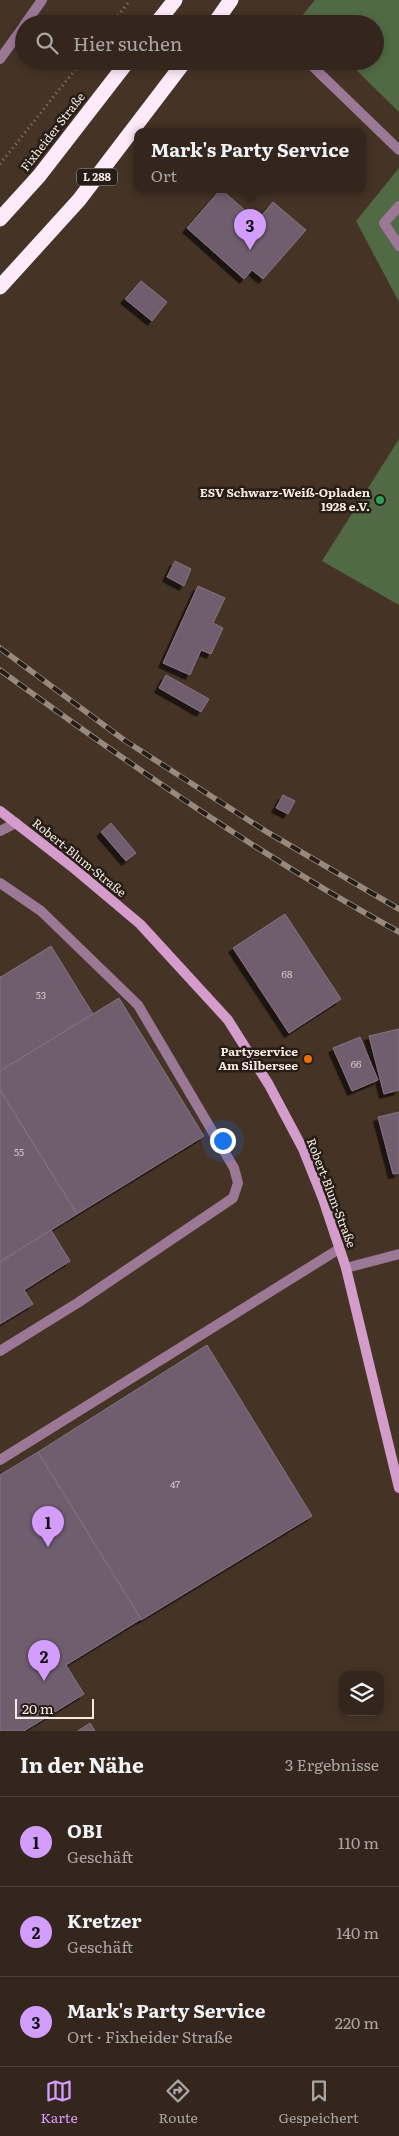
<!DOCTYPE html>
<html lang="de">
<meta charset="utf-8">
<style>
:root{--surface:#34261c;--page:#3f3229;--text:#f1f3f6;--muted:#a9a5a3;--line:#4e433b;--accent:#d29dfd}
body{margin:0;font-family:Literata,serif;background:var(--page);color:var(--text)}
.controls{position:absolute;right:15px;bottom:15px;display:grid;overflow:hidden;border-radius:10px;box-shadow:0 2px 8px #0003}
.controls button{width:45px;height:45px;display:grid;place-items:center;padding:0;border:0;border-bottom:1px solid var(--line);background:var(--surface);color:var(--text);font:25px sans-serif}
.scale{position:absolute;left:15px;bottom:12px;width:79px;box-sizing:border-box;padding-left:5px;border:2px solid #f6eae1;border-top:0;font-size:14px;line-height:18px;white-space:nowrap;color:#f6eae1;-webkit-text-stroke:4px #251d16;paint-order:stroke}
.you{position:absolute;left:222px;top:1140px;width:18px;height:18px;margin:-12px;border:4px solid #fff;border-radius:50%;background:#1a73e8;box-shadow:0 0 0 8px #1a73e833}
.badge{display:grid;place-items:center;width:32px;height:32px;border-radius:50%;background:var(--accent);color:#111;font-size:16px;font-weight:700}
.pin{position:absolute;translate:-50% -41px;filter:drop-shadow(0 1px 2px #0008)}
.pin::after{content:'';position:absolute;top:26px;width:18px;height:15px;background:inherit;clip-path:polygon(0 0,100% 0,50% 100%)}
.popup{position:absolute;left:134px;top:128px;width:232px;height:65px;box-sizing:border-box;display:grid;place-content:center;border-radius:10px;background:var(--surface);filter:drop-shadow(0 1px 4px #0005);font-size:16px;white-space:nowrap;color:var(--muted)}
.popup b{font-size:19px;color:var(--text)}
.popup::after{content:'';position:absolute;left:50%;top:100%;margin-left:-10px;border:10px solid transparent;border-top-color:var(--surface)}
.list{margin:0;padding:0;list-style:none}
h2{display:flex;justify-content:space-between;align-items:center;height:65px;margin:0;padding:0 20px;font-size:21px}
h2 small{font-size:16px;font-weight:400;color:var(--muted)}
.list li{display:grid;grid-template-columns:32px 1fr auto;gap:15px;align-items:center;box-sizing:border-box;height:90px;padding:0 20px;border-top:1px solid var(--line)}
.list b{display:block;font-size:19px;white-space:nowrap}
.list p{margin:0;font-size:16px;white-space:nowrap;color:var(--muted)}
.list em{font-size:16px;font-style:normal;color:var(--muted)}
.icon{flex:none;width:28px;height:28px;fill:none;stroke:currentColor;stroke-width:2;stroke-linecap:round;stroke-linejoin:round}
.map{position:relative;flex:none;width:399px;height:1731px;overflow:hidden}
.search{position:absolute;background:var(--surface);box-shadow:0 2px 8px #0003;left:15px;right:15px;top:15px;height:55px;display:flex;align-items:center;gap:12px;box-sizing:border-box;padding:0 18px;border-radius:28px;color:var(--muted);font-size:19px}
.sheet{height:335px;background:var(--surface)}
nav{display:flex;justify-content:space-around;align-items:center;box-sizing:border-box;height:70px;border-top:1px solid var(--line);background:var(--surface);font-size:14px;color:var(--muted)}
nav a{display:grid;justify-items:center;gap:2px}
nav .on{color:var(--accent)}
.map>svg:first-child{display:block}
.green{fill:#516944}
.building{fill:#6f5d6e;stroke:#867385;filter:url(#shadow)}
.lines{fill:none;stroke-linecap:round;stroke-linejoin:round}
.path{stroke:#8d7d71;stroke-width:3;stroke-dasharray:1 4;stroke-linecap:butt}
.lane{stroke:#9b7896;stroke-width:10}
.secondary{stroke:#d39ccb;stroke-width:10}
.highway{stroke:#fdebfa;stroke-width:15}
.rail-casing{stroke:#98897e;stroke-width:5.5}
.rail{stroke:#251d16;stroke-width:4;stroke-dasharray:11;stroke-linecap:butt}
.leisure-dot{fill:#2e9e5b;stroke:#251d16;stroke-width:2}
.food-dot{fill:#e8710a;stroke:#251d16;stroke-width:2}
.labels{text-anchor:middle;stroke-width:5;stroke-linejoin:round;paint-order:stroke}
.number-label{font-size:10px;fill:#d4c7c4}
.shield{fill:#251d16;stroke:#b7aca4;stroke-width:1}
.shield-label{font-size:11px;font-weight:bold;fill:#f6eae1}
.street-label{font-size:12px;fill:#f6eae1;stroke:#251d16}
.poi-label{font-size:12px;font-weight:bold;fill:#f6eae1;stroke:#251d16;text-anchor:end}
</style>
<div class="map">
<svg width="399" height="1731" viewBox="0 0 399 1731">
<defs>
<filter id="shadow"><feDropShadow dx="-4.5" dy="4.5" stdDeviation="0" flood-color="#0009"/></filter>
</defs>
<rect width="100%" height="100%" fill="#453325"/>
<g class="green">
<polygon points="315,0 399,0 399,112 347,61 375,61 375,24 308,24 301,17"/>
<polygon points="399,168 399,302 356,221"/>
<polygon points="399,439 399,605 322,561"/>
</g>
<g class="building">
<polygon points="221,189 225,189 223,191 257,221 273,202 306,230 263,279 252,270 244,279 187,228"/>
<polygon points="141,281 167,302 152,321 125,299"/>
<polygon points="175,561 191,569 184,586 167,577"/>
<polygon points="198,586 225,598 213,623 223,628 211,654 201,650 190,675 163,663"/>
<polygon points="166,675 209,699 201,712 159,688"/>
<polygon points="283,795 295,801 288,814 276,808"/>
<polygon points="111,823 136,853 126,861 101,832"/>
<polygon points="285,914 341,999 289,1033 233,948"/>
<polygon points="51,946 93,1014 0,1071 0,976 1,977"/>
<polygon points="119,998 204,1136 77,1214 0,1090 0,1071"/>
<polygon points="399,1029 399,1090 384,1094 369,1036"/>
<polygon points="360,1037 378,1080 352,1091 333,1048"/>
<polygon points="0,1090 77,1214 0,1262"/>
<polygon points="399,1112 399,1173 393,1174 378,1117"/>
<polygon points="51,1230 70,1261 24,1290 33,1304 0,1324 0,1262"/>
<polygon points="207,1345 312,1516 141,1620 38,1452"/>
<polygon points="38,1452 141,1619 66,1665 84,1694 24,1731 0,1731 0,1475"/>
<polygon points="90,1723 95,1731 78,1731"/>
</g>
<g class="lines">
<g class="path">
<polyline points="112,24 130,0"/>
<polyline points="0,164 82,61"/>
</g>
<g class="lane">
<polyline points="25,24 42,0"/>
<polyline points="0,59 24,26"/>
<polyline points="307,61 399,150"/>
<polyline points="399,206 384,223 399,246"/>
<polyline points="0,831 16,823"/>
<polyline points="0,883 41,911 138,1005 234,1168 238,1183 233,1198 79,1302 0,1351"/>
<polyline points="346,1268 399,1254"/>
<polyline points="0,1460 339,1249"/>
</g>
<polyline class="secondary" points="0,811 71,866 140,924 228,1020 269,1085 303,1149 323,1199 346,1268 399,1488"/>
<g class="highway">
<polyline points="156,24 175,0"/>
<polyline points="214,24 231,0"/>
<polyline points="0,219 39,176 128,61"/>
<polyline points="0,287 79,200 185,61"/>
</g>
<defs>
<g id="rail">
<polyline points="0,648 124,740 267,832 399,909"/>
<path d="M0,670c129,94 259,185 399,262"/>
</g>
</defs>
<use href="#rail" class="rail-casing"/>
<use href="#rail" class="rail"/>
</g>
<circle class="leisure-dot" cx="380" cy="500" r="5"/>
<circle class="food-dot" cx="308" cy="1059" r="5"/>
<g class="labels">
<g class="number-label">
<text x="287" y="978">68</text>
<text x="41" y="999">53</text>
<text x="356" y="1068">66</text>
<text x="19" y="1156">55</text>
<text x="175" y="1488">47</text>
</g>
<rect class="shield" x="77" y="168.5" width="40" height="17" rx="4"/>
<g class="shield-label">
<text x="97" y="181">L 288</text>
</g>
<g class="street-label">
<text transform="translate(53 132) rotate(-52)" y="4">Fixheider Straße</text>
<text transform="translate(79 858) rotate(39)" y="4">Robert-Blum-Straße</text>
<text transform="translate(331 1193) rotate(69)" y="4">Robert-Blum-Straße</text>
</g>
<g class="poi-label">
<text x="370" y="497">ESV Schwarz-Weiß-Opladen<tspan x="370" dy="14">1928 e.V.</tspan></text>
<text x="298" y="1056">Partyservice<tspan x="298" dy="14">Am Silbersee</tspan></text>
</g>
</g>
</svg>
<div class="controls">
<button><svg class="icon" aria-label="layers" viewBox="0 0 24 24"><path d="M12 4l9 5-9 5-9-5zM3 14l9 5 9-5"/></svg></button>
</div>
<div class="scale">20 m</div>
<div class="you"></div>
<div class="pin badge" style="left:48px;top:1547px">1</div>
<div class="pin badge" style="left:44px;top:1681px">2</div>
<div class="pin badge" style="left:250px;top:250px">3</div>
<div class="popup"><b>Mark's Party Service</b>Ort</div>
<div class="search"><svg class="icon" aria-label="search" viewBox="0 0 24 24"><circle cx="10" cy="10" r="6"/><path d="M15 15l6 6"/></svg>Hier suchen</div>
</div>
<section class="sheet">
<h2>In der Nähe<small>3 Ergebnisse</small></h2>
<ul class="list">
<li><span class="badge">1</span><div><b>OBI</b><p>Geschäft</p></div><em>110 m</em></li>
<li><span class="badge">2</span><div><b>Kretzer</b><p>Geschäft</p></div><em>140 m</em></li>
<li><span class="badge">3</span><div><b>Mark's Party Service</b><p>Ort · Fixheider Straße</p></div><em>220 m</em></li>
</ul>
</section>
<nav>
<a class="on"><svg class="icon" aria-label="map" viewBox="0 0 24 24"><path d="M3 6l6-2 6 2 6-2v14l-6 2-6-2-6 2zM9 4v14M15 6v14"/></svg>Karte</a>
<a><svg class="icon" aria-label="directions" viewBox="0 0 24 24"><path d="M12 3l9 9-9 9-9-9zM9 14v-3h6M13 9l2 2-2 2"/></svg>Route</a>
<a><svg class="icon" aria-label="saved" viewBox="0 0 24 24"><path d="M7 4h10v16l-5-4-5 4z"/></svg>Gespeichert</a>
</nav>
